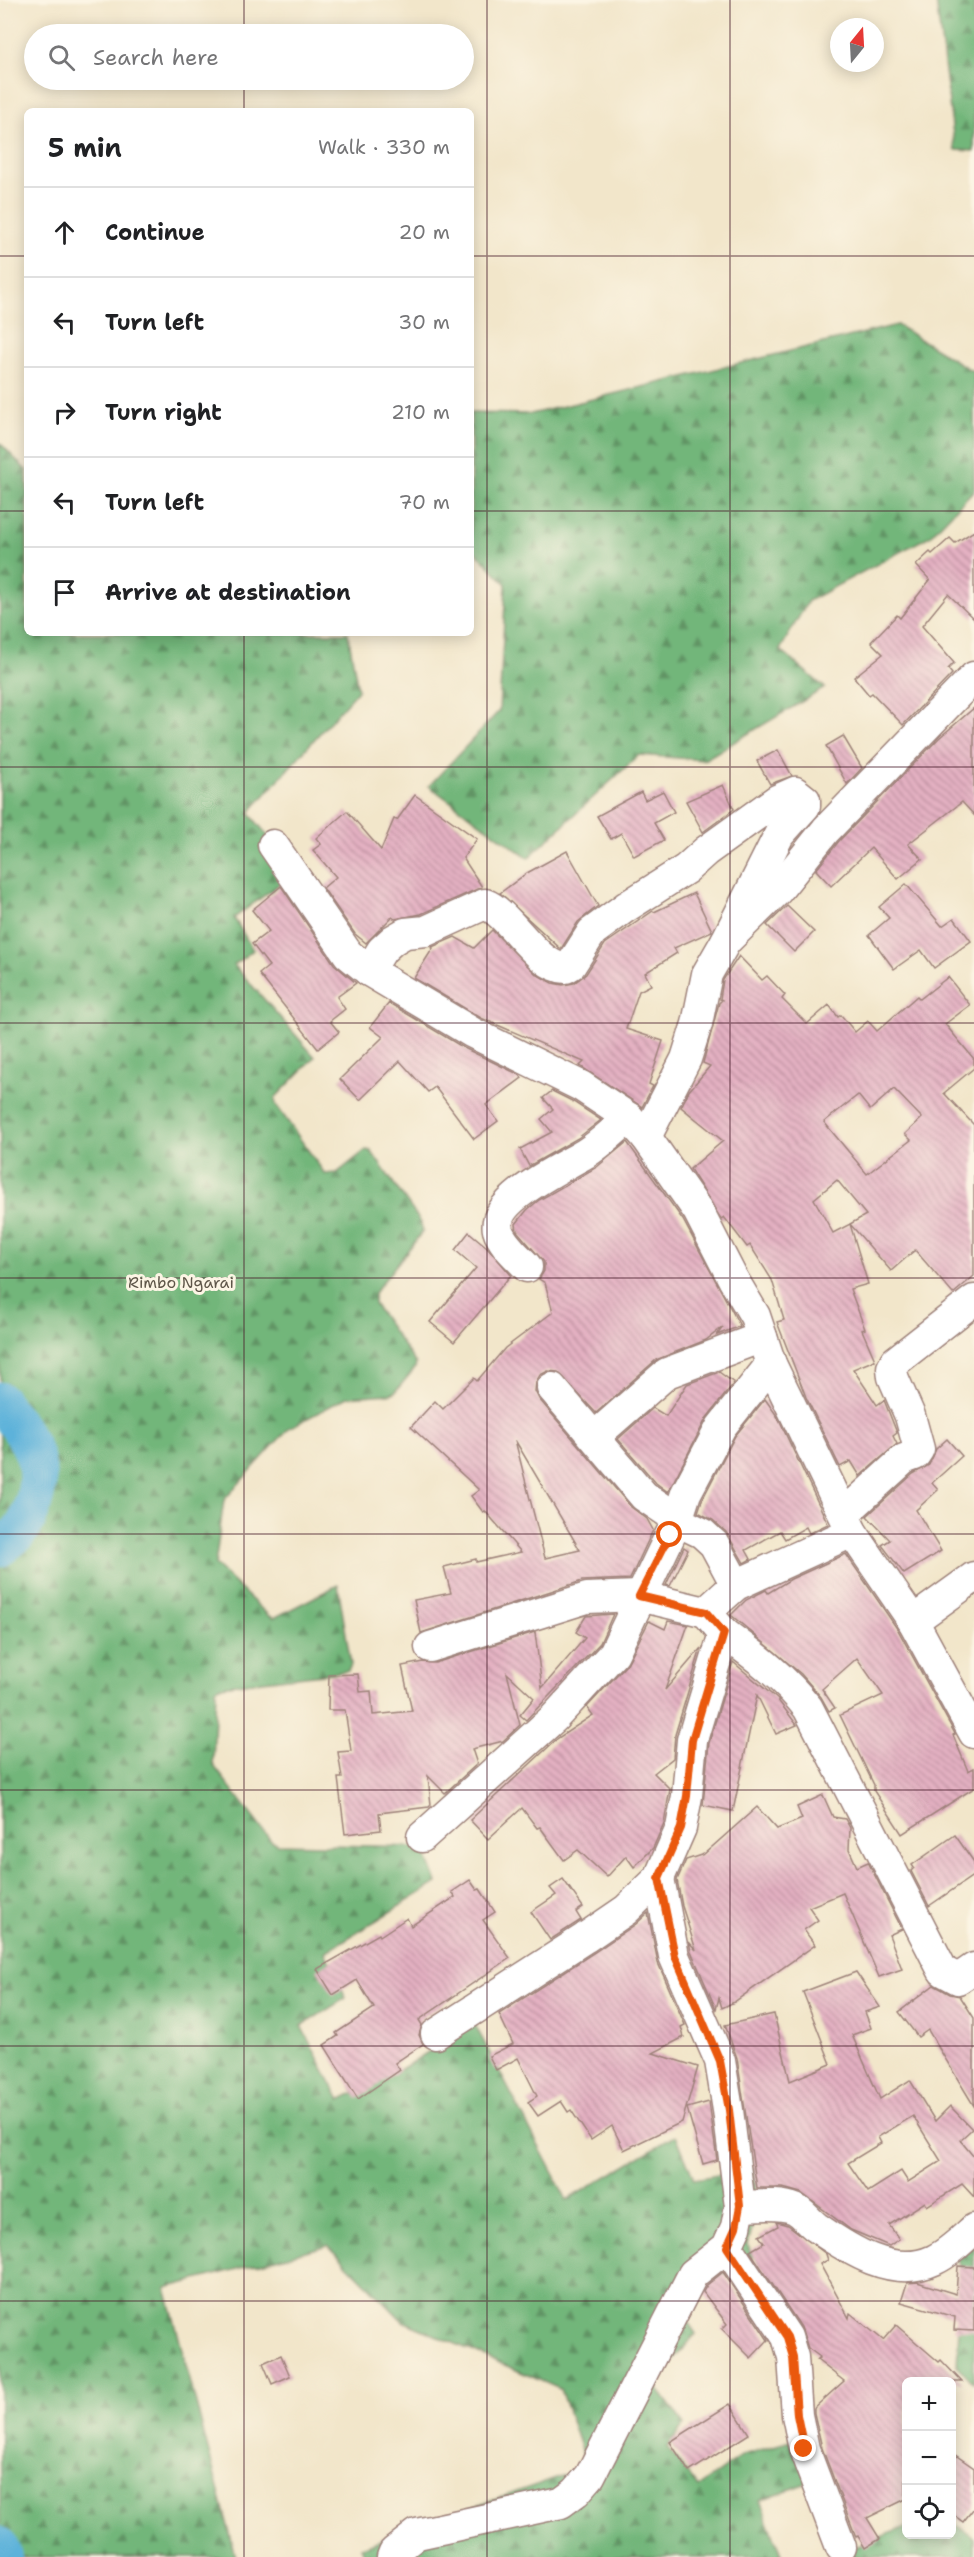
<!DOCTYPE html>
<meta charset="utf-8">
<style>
:root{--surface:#fff;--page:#f2f2f2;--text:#202124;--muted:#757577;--line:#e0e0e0}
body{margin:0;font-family:"Shantell Sans",sans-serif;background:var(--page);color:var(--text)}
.controls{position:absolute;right:18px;bottom:18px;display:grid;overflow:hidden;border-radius:9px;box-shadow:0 3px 15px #0003}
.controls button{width:54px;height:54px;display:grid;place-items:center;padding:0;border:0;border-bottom:2px solid var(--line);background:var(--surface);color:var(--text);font:30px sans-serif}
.compass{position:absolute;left:830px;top:18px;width:54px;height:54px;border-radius:50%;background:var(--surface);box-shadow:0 3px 15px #0003;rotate:18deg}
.stop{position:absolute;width:18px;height:18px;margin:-14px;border:4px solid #ea580c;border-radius:50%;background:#fff}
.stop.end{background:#ea580c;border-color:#fff;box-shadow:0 2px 6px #0008}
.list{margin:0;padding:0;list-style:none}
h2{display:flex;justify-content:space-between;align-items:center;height:78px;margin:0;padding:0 24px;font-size:26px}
h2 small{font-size:20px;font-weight:400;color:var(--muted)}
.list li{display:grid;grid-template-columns:39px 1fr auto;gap:18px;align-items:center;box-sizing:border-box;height:90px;padding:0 24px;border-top:2px solid var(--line)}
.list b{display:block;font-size:22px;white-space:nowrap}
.list em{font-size:20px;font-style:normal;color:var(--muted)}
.icon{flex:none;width:33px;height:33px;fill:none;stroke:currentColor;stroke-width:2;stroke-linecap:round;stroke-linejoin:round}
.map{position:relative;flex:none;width:974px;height:2557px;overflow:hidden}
.search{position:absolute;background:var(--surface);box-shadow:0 3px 15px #0003;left:24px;top:24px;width:450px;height:66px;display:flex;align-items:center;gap:15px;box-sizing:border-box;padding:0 21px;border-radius:33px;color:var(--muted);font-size:22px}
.panel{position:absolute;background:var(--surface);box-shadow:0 3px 15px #0003;left:24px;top:108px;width:450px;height:528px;border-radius:9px}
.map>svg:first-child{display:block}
.forest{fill:url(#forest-firs);stroke:#5e6a52;stroke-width:1.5}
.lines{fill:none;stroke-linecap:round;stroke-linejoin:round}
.river{stroke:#5db2da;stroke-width:38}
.building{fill:url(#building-back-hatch);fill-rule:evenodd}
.minor-casing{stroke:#9e827a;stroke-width:33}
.minor{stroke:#fff;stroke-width:30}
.route{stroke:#ea580c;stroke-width:8}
.grid{fill:none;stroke:#4a1f2b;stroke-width:1.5;stroke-opacity:0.55}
.labels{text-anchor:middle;stroke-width:6;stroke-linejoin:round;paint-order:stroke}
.park-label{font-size:16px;fill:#5e5649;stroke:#fcf5e5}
</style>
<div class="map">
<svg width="974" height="2557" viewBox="0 0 974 2557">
<defs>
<pattern id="forest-firs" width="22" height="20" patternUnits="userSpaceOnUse" patternTransform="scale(1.5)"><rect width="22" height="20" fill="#72b67a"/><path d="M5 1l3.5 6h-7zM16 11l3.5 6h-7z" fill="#609364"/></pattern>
<pattern id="building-back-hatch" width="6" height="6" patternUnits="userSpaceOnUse" patternTransform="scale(1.5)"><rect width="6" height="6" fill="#e4b1c2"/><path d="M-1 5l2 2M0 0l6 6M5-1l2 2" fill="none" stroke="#bb8f9e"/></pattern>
</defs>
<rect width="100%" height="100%" fill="#fcf5e5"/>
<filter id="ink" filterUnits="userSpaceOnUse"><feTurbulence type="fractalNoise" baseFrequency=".0167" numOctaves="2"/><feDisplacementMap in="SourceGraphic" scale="12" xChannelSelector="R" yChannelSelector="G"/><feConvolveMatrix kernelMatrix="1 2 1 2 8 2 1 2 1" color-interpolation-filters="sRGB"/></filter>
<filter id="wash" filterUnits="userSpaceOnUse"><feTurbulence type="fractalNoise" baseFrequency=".008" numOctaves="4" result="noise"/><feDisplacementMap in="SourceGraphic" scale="24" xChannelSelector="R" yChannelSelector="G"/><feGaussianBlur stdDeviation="1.35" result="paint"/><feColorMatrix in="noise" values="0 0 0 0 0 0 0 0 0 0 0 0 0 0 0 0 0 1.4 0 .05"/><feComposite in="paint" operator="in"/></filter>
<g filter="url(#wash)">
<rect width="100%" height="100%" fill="#f2e6ca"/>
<g class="forest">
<polygon points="936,0 974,0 974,151 955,150"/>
<polygon points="897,325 974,372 974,490 930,536 808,601 780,650 825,688 704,760 639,755 528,858 429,786 499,711 506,584 471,547 471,413 531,414"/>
<polygon points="0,443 27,471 27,633 348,633 358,690 249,813 297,871 234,918 253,950 234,965 315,1057 275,1098 276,1105 325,1174 337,1173 366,1150 371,1151 420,1221 423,1231 374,1293 374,1304 416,1364 415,1368 395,1392 390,1394 347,1397 289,1428 224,1500 215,1565 269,1616 274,1618 338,1585 351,1665 348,1671 220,1686 216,1689 213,1762 214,1766 271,1841 277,1844 423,1847 437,1883 325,1952 346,1998 301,2026 340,2100 398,2071 474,2023 567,2200 676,2135 694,2179 753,2169 758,2205 748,2244 752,2258 675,2303 696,2334 653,2383 685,2425 667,2447 698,2487 743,2455 790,2441 826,2476 760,2500 782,2557 365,2557 361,2547 587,2467 560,2389 403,2321 328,2245 166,2288 236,2557 0,2557"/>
<polygon points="974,2242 974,2383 957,2366 962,2268 956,2260"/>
<polygon points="952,2522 974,2538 974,2557 830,2557 906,2527 906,2534 952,2534"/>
</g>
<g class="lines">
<g class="river">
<path d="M0,1401c12,18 32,40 36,61 5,21 -3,54 -18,71 -5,5 -12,10 -18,15"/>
<polyline points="0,2546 3,2557"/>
</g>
</g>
<g id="blocks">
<g class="building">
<polygon points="974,531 974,619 948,594 922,626 954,663 948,669 952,674 903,725 872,693 869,695 854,677 883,654 871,642 897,615 900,618 930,580 916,565 930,552 932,554 950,538 955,543"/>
<polygon points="974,708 974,815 962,802 908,844 922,859 898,879 871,848 831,886 816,870 839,841 939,738"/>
<polygon points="843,736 862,768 847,784 826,746"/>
<polygon points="778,750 792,776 770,784 757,761"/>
<polygon points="723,785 734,809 703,832 686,801"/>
<polygon points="663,791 674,812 654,823 664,840 634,856 621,833 611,839 597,816 641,792 645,800"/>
<polygon points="415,795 477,839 463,858 482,887 421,914 395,919 392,917 366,943 355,934 323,888 336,877 313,850 321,844 316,838 347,811 381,850 394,819 397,820"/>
<polygon points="567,851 598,906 578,922 561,949 500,893 527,873"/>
<polygon points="906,884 942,926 954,918 971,941 934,968 921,950 894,969 869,935 889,918 879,907"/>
<polygon points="281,886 334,964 356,983 337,997 345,1009 330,1021 339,1032 318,1049 259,974 269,966 252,944 269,931 252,910"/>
<polygon points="694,893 712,931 674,948 677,953 645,973 651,985 639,991 626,1029 663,1041 649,1084 653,1086 642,1107 580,1066 584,1062 481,1018 414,978 433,948 432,947 455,937 474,948 492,930 536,974 552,983 563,985 574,983 586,974 605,944 653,911 654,912"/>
<polygon points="787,906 814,932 794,952 767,925"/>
<path d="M739,956l23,24 5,-4 18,19 -3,4 25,25 22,-19 9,12 3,-2 14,17 13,-11 9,10 40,-35 3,3 28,-22 22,28 -25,19 29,35v9l-30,25 30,32v151l-21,18 -38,-44 -24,21 -41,-47 16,-9 -29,-35 -23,19 19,34 17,-9 18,60 -18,5 15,40 -3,1 13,30 -22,9 24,36 7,-5 13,33 -4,3 4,8 -37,32 -9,-15 -11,6 -34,-70 -29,-75 7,-2 -12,-40 -22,-35 -3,2 -23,-30 -3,2 -31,-50 33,-28 -42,-34 8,-16 21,-25 -7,-3 16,-60 3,-3 -2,-1 3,-19zM894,1089l28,29 -17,16 6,6 -44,34 -43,-52 34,-27 12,15z"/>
<polygon points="389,1003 464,1048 520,1075 522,1078 486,1105 498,1121 474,1139 435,1087 428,1092 400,1061 360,1100 340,1079 383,1037 370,1027"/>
<polygon points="552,1091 572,1101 601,1120 578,1138 529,1166 520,1149 552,1132 541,1119 553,1109 543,1098"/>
<path d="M627,1142l56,78 57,106 -23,9 6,-8 -17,13 -50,20 -60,53 -38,-41 -10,-1 -8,4 -4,7 -1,9 4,8 92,108 16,12 6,11 -23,49 -48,2 -161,52 -7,-33 37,-7 -7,-26 32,-8v3l45,-10 -36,-41 -2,1 -12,-16 8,-6 -68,-63 24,-26 8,8 31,-31 3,3 28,-33 48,-36 -8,-29 -6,-4 5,-8v-9l-27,-31 -1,-7 11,-14 12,-10 58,-33zM515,1440l65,110 -35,8z"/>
<polygon points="469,1232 487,1247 511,1275 454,1342 430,1322 476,1268 455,1250"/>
<polygon points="719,1372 734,1383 706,1419 668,1492 656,1483 618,1439 653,1408 666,1416 687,1384"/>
<polygon points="765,1399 777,1416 828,1524 809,1533 806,1527 785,1539 780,1531 746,1550 751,1559 744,1563 726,1532 713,1520 698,1512 702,1500 735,1436"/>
<polygon points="947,1439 962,1456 932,1483 938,1490 916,1510 941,1551 904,1574 882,1545 890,1540 867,1516 913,1474 929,1465 936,1449"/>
<polygon points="684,1547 688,1550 670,1586 666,1585"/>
<polygon points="846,1554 898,1630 955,1734 953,1735 968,1771 974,1768 974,1788 902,1834 874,1791 874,1785 840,1715 883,1695 857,1658 822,1689 835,1708 829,1711 821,1697 801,1674 731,1615 746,1600 766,1590 768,1593 791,1579"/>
<polygon points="613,1614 600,1643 526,1720 520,1715 534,1698 507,1673 520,1725 503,1741 472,1749 477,1764 445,1793 428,1776 431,1805 429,1807 379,1813 381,1830 345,1834 338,1778 342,1778 338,1752 351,1751 345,1710 328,1710 329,1675 358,1674 360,1692 371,1691 373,1715 412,1711 402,1666 423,1662 435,1663 535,1632 542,1688 585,1638 576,1632 586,1616"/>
<polygon points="649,1621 665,1629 668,1621 688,1625 665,1690 701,1648 675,1735 673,1758 654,1773 670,1789 664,1823 653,1848 634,1867 626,1856 607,1877 578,1850 564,1860 540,1827 537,1828 522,1808 488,1839 470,1820 558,1738 593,1715 587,1707 627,1664"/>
<polygon points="733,1662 777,1699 797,1725 776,1734 757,1695 733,1811 703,1805 709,1743"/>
<polygon points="823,1795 833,1817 845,1819 850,1828 849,1849 857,1867 868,1862 902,1929 889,1935 902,1969 879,1977 843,1893 809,1907 818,1920 804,1930 815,1945 734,2002 722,2008 719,1998 716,2009 691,1951 689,1942 696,1950 682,1906 677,1880 686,1860 704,1854 757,1807 777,1829 802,1819 797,1807"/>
<polygon points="955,1835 974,1862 974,1875 929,1906 911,1871 914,1868 912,1865"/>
<polygon points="563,1879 583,1907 576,1912 581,1920 550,1940 531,1912 556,1895 550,1888"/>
<polygon points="470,1880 477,1890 480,1889 495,1912 483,1920 510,1958 419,2020 422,2025 419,2035 423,2044 395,2063 400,2070 358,2099 324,2045 338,2036 336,2033 374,2008 357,1980 333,1995 317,1969 379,1934 380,1936 407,1918 411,1926 455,1897 452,1892"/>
<polygon points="648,1913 658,1963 685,2025 681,2027 684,2037 653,2053 698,2067 682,2122 624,2150 612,2126 591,2140 571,2110 568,2112 561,2101 538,2116 528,2102 537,2096 518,2058 496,2070 489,2056 513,2044 499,2014 595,1952 636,1924"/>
<path d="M856,1972l24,35 -15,5 6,16 -19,7 28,64 30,-19 25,41 15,-15 22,23 -12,11 14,17v40l-12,-13 -35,22 -2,-4 -36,23 10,14 -10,7 -38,-16 -50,-37 -18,-5h-26l-20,-130 -12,-33 49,-11 16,67 41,-17 -28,-72zM913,2116l28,45 -33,21 -7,-11 -33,21 -20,-29 33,-20 -3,-6z"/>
<polygon points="934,1985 950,1994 960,1996 974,2018 974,2106 928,2030 918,2037 899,2012"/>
<polygon points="709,2102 717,2160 703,2164 687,2108"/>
<polygon points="776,2222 788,2225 826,2254 828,2260 820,2264 849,2318 850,2313 883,2340 896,2325 939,2362 941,2360 962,2382 906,2382 906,2499 867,2518 880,2539 865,2548 858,2536 856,2537 822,2448 814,2413 814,2408 844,2381 817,2360 820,2357 808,2348 801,2327 750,2251 764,2243 759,2236 778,2226"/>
<polygon points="958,2266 974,2267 974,2331 954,2330 955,2317 901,2302 907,2283 917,2282 956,2294"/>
<polygon points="723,2272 768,2340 751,2358 722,2329 727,2324 703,2292 707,2285"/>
<polygon points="281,2355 290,2376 272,2384 263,2363"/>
<polygon points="730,2404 749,2434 689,2472 670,2442"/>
<polygon points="951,2452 974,2468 974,2508 963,2522 951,2513"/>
</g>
</g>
</g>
<g filter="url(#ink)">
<use href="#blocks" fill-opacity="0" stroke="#9e827a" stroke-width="1.5"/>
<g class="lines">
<defs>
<g id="minor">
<polyline points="273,845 348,954 369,971 473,1033 581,1086 629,1118 646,1137 698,1211 733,1279 755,1316 771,1364 852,1532 913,1621 974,1733"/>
<path d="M369,971l13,-21 11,-10 12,-7 21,-2 59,-27c24,8 53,65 81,64l5,-3 21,-33 34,-25 60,-38 20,-18 71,-51 18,-8 10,8v6l-26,29 -53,106"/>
<polyline points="646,1137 686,1059 697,1024 707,974 726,941 778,890 826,830 974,677"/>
<path d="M527,1267c-9,-10 -25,-23 -29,-37 -7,-30 63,-62 83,-74 17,-9 33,-26 48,-38"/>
<polyline points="552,1388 644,1496 672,1515 677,1521 702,1533 714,1544 736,1585"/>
<polyline points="593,1435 602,1430 667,1373 762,1337"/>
<polyline points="845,1513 904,1459 915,1455 919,1449 910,1416 893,1377 892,1368 896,1361 974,1300"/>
<polyline points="913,1621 974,1577"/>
<path d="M724,1633c31,23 60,44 84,75l135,263 15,8 16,-11"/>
<polyline points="430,1647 587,1598 639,1596 706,1612"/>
<polyline points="422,1837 554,1718 614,1653 677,1521 686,1493 721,1427 771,1364"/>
<polyline points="436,2034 585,1938 626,1910 659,1878 681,1828 687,1796 692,1740 724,1633 706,1612 736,1585 852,1532"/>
<path d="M740,2206c16,0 39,-4 55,3 8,4 13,12 21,18 33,23 77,52 118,33 15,-7 28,-20 40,-31"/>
<polyline points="727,2247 787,2337 793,2357 797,2415 804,2449 841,2547"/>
<polyline points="392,2557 394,2552 417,2534 561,2503 576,2492 590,2476 693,2274 727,2247 736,2227 740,2206 728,2110 720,2061 674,1956 659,1878"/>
</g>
</defs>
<use href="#minor" class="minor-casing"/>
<use href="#minor" class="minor"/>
</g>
</g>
<g class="lines" filter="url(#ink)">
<polyline class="route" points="670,1535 639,1596 706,1612 724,1633 692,1740 687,1796 681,1828 659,1878 675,1956 720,2061 729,2110 740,2206 736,2227 727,2247 787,2337 793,2357 797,2415 804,2449"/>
</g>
<path class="grid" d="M244,0v34M487,0v2557M730,0v2557M244,80v31M0,256h27M471,256h503M0,511h27M471,511h503M244,633v1924M0,767h974M0,1023h974M0,1278h974M0,1534h974M0,1790h974M0,2046h974M0,2301h974"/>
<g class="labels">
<g class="park-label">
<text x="181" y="1288">Rimbo Ngarai</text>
</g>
</g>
</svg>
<div class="controls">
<button>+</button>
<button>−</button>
<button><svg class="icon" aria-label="locate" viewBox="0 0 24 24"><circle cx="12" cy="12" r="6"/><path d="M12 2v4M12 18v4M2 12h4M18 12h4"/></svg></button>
</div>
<svg class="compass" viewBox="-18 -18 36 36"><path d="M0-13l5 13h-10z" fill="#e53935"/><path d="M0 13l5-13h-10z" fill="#757577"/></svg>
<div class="stop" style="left:670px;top:1535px"></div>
<div class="stop end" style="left:804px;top:2449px"></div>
<div class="search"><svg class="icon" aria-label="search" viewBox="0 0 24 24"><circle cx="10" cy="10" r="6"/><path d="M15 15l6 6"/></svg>Search here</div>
<section class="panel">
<h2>5 min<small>Walk · 330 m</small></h2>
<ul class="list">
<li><svg class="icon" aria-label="ahead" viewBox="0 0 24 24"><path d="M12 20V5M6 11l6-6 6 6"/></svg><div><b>Continue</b></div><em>20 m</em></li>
<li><svg class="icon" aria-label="left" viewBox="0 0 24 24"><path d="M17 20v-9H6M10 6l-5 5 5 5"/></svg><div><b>Turn left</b></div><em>30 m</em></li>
<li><svg class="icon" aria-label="right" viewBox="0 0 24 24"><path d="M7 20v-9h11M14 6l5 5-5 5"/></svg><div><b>Turn right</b></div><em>210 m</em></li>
<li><svg class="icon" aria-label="left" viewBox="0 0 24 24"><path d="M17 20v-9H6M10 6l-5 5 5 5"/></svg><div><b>Turn left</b></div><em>70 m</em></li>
<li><svg class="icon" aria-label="arrive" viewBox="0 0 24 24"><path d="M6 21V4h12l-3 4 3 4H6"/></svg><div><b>Arrive at destination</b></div></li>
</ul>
</section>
</div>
